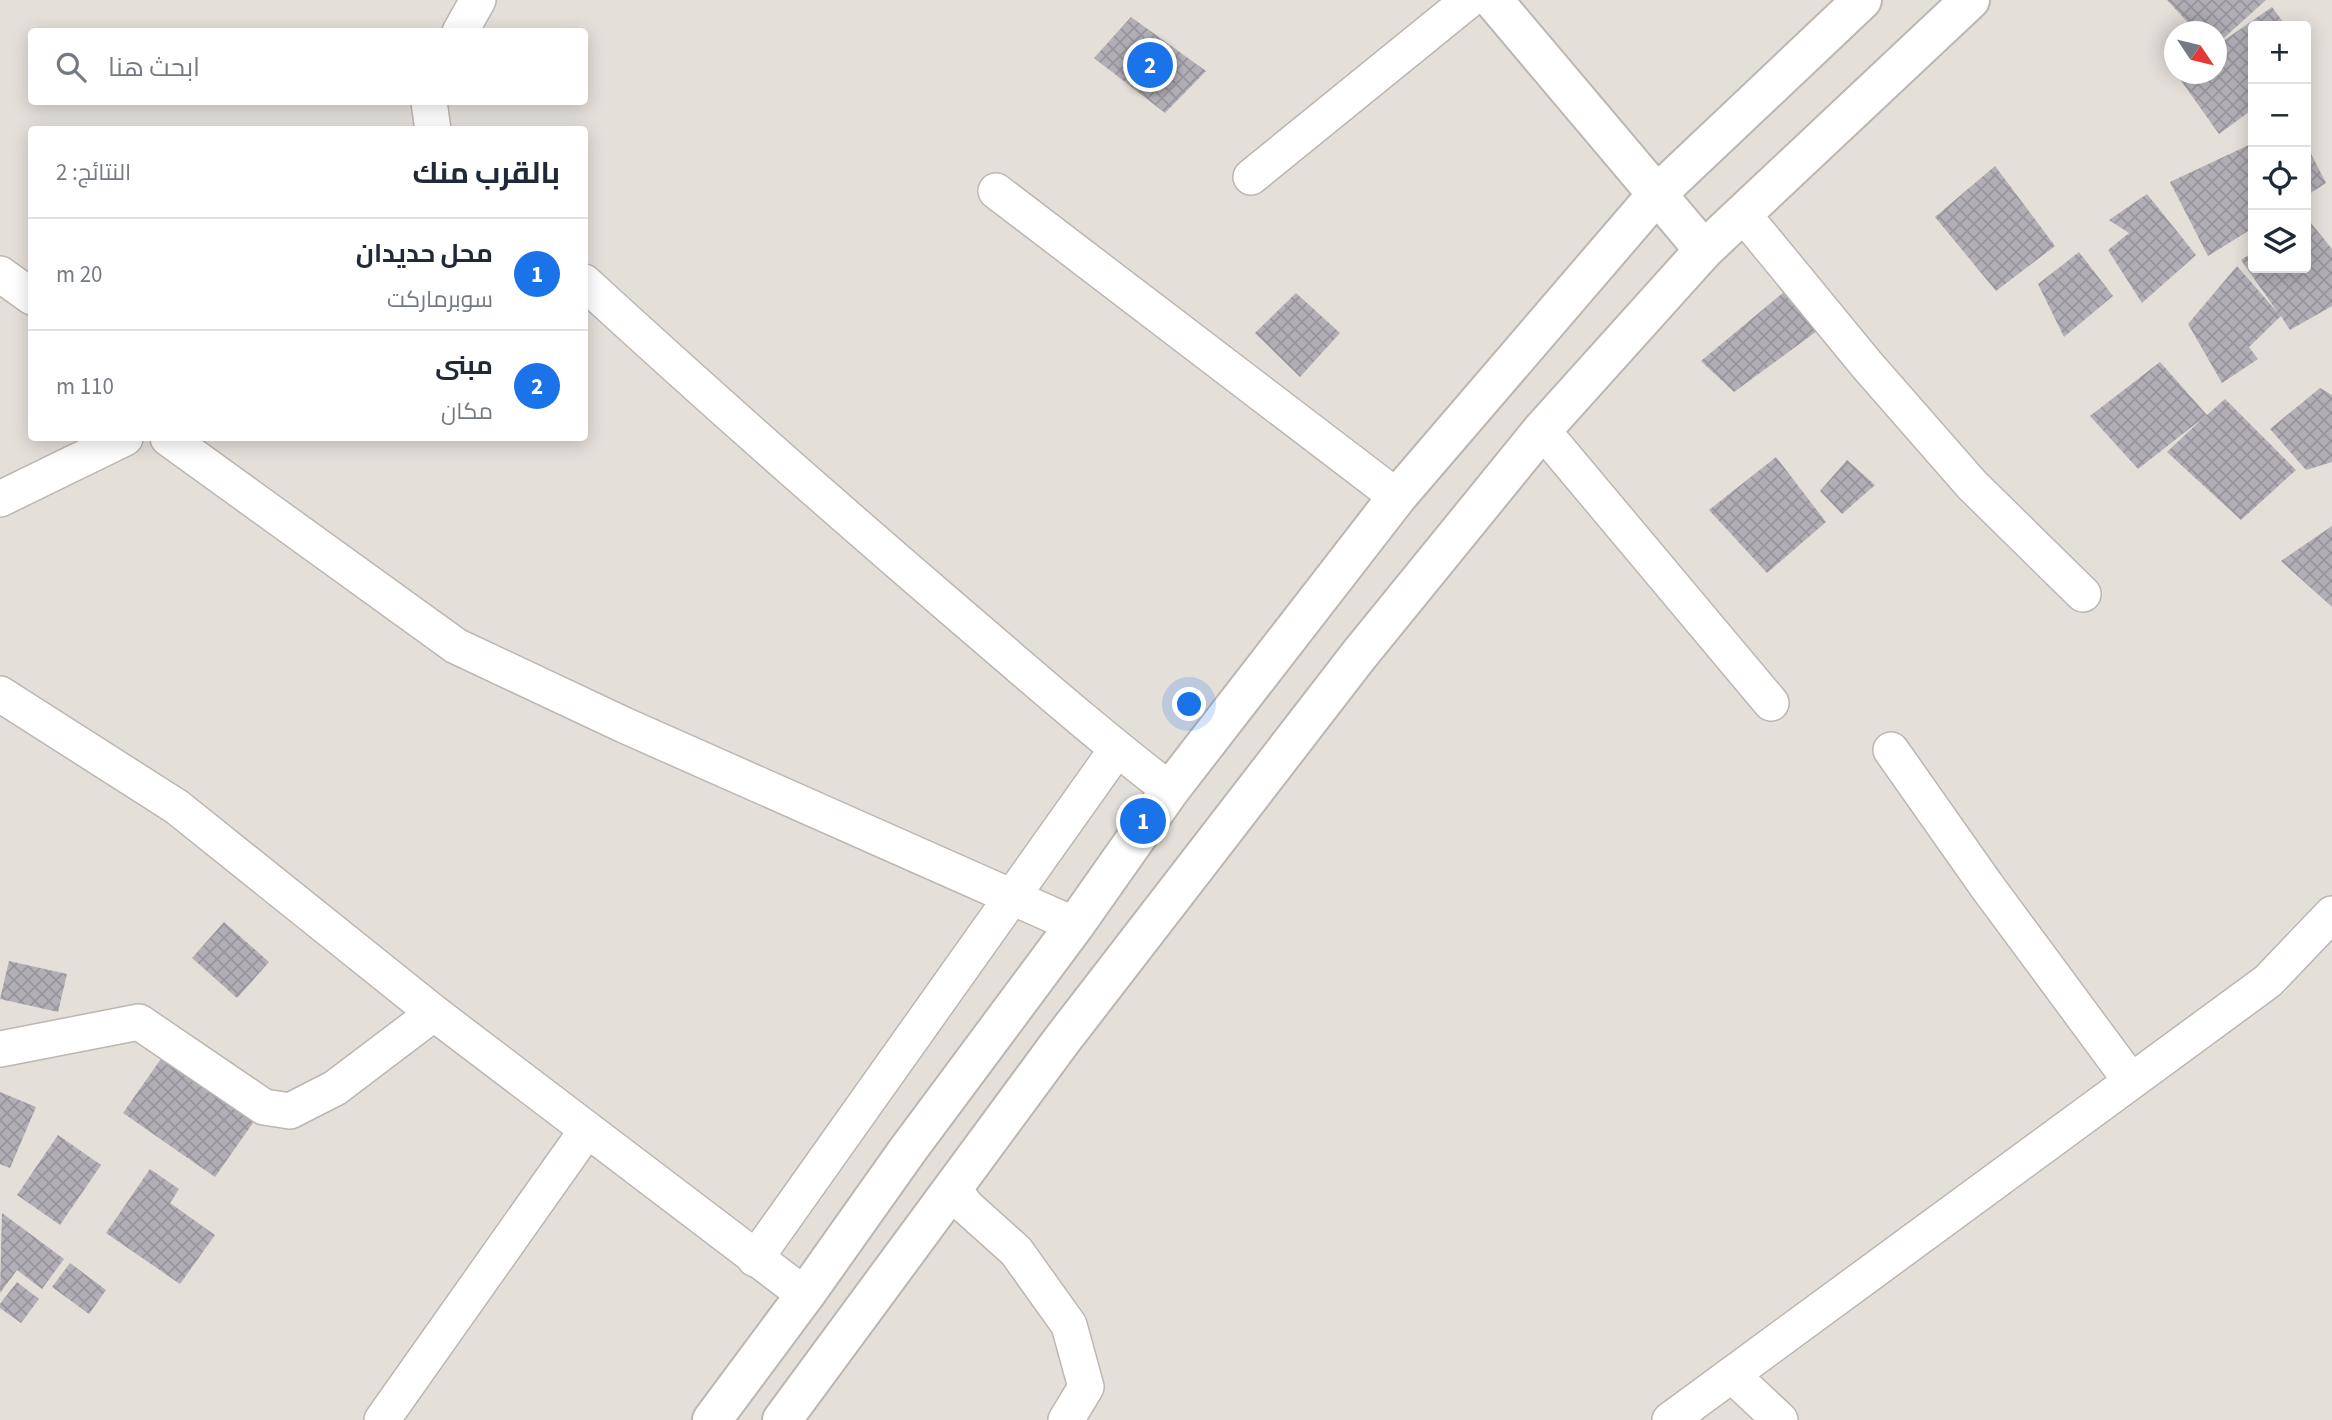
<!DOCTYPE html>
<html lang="ar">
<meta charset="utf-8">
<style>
:root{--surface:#fff;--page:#f6f6f7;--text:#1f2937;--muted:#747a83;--line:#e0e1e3;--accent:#1a73e8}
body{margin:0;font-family:"Source Sans 3",Cairo,sans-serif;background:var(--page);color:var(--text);direction:rtl}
.controls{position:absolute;right:21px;top:21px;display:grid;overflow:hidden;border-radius:7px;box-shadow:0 4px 18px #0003}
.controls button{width:63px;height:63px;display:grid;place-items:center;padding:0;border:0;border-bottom:2px solid var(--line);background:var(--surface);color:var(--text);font:35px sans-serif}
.compass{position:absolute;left:2164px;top:21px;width:63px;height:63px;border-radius:50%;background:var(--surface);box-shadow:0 4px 18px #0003;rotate:125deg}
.you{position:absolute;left:1190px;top:705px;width:24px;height:24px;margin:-18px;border:5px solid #fff;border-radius:50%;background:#1a73e8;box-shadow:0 0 0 10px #1a73e833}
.badge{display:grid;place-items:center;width:46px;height:46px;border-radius:50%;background:var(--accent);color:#fff;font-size:23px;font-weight:700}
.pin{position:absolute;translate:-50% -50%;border:4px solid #fff;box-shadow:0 2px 7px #0006}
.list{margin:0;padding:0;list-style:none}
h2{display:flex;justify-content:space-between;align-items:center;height:91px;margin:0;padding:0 28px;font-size:30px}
h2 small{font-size:23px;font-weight:400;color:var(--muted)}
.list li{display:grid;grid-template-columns:46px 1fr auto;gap:21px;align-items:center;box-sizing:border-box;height:112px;padding:0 28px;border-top:2px solid var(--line)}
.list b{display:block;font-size:26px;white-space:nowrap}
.list p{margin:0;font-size:23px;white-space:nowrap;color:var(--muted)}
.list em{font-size:23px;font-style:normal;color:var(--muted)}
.icon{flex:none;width:38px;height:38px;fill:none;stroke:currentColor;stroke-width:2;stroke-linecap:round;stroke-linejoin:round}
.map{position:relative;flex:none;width:2332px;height:1420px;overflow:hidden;direction:ltr}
.search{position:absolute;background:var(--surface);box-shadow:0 4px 18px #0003;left:28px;top:28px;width:560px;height:77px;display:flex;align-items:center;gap:18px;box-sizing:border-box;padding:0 24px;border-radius:7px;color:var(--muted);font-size:26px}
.panel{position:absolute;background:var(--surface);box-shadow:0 4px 18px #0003;left:28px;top:126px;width:560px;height:315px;border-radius:7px;direction:rtl}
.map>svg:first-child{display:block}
.building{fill:url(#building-cross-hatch)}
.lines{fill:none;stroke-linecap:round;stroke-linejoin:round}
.minor-casing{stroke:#bcb6b2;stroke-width:38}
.tertiary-casing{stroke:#bcb6b2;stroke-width:42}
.secondary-casing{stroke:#bcb6b2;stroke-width:42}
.minor{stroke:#fff;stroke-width:35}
.tertiary{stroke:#fff;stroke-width:38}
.secondary{stroke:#fff;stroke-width:38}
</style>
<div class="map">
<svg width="2332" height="1420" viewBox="0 0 2332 1420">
<defs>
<pattern id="building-cross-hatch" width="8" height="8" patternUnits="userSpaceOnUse" patternTransform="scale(1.75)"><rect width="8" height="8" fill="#b1aeb5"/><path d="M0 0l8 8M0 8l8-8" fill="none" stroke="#97959b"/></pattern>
</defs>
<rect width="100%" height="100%" fill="#e5dfda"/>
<g class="building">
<polygon points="2167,0 2266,0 2216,45 2216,32 2197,32"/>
<polygon points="2272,7 2286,26 2253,26 2253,109 2219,134 2177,75 2216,74 2216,46"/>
<polygon points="1131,17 1206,71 1165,113 1094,58"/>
<polygon points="2253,143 2253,228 2208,256 2170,182"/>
<polygon points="2306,144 2326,183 2306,196"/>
<polygon points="1995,166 2055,246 1996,291 1935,217"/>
<polygon points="2147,194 2196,255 2142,303 2108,250 2129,233 2109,220"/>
<polygon points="2306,217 2332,249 2332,306 2290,330 2281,316 2249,347 2258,359 2222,383 2188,324 2237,266 2279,314 2241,260 2253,252 2253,268 2306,268"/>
<polygon points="2079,252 2113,296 2064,337 2038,284"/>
<polygon points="1790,287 1821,328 1734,392 1701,361"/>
<polygon points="1296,293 1340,333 1300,377 1255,333"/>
<polygon points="2160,362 2207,415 2225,399 2296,470 2241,520 2167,452 2203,418 2138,469 2090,416"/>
<polygon points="2320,388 2332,395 2332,462 2306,470 2270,429"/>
<polygon points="1776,457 1826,522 1767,573 1709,510"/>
<polygon points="1847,460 1875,485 1842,514 1820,491"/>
<polygon points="2332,526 2332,607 2281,561"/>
<polygon points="224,922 269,962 237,998 192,958"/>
<polygon points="9,961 67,974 58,1012 0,999"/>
<polygon points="163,1056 255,1120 215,1177 123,1113"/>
<polygon points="0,1092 36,1107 10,1168 0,1164"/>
<polygon points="58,1135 101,1165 60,1225 17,1195"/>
<polygon points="150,1169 179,1189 170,1203 215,1235 180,1284 106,1233"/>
<polygon points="2,1213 64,1259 42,1289 17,1270 0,1293"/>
<polygon points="70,1263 106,1290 89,1314 52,1287"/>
<polygon points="17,1282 39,1299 21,1323 0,1308 0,1304"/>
</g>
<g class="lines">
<defs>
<g id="minor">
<polyline points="460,32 478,0"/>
<polyline points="429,102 433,130"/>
<polyline points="1251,177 1469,0"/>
<polyline points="996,191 1397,497"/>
<polyline points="1742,213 1867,365 1972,485 2083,594"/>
<polyline points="0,274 32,297"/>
<path d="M584,282c124,114 250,225 377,334 69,59 137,119 209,174"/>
<polyline points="1542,430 1771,703"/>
<polyline points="168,438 456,646 624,725 1075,925"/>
<polyline points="0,499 125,438"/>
<polyline points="0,694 177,807 434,1013 805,1295"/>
<polyline points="1891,750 1986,885 2131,1081"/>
<polyline points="0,1049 139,1022 264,1107 290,1111 335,1088 434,1013"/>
<polyline points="953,1189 967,1207 1016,1251 1069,1325 1086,1387 1066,1420"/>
<polyline points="755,1259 1117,749"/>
<polyline points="1732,1375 1780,1420"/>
<polyline points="382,1420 587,1130"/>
<polyline points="1670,1420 2268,981 2332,914"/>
</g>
<polyline id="tertiary" points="1493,0 1704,250"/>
<g id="secondary">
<polyline points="712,1420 805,1295 907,1151 1075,925 1170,790 1397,497 1657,194 1862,0"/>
<polyline points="782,1420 1062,1040 1359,655 1542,430 1704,250 1970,0"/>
</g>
</defs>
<use href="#minor" class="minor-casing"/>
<use href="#tertiary" class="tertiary-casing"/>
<use href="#secondary" class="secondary-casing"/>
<use href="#minor" class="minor"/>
<use href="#tertiary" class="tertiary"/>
<use href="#secondary" class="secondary"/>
</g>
</svg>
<div class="controls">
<button>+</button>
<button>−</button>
<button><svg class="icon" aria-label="locate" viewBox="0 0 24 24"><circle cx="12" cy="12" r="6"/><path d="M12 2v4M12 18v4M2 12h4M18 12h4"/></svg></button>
<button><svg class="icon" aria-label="layers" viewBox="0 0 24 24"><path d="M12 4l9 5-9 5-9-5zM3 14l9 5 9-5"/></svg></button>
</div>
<svg class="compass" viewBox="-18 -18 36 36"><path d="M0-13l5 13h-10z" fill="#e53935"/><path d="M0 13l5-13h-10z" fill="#747a83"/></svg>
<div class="you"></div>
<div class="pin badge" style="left:1143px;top:821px">1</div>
<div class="pin badge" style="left:1150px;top:65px">2</div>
<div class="search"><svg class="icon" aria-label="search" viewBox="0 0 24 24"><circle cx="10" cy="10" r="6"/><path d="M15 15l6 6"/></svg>ابحث هنا</div>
<section class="panel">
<h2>بالقرب منك<small>النتائج: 2</small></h2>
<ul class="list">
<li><span class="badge">1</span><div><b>محل حديدان</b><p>سوبرماركت</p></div><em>20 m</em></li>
<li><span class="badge">2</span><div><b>مبنى</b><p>مكان</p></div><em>110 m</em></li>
</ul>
</section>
</div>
